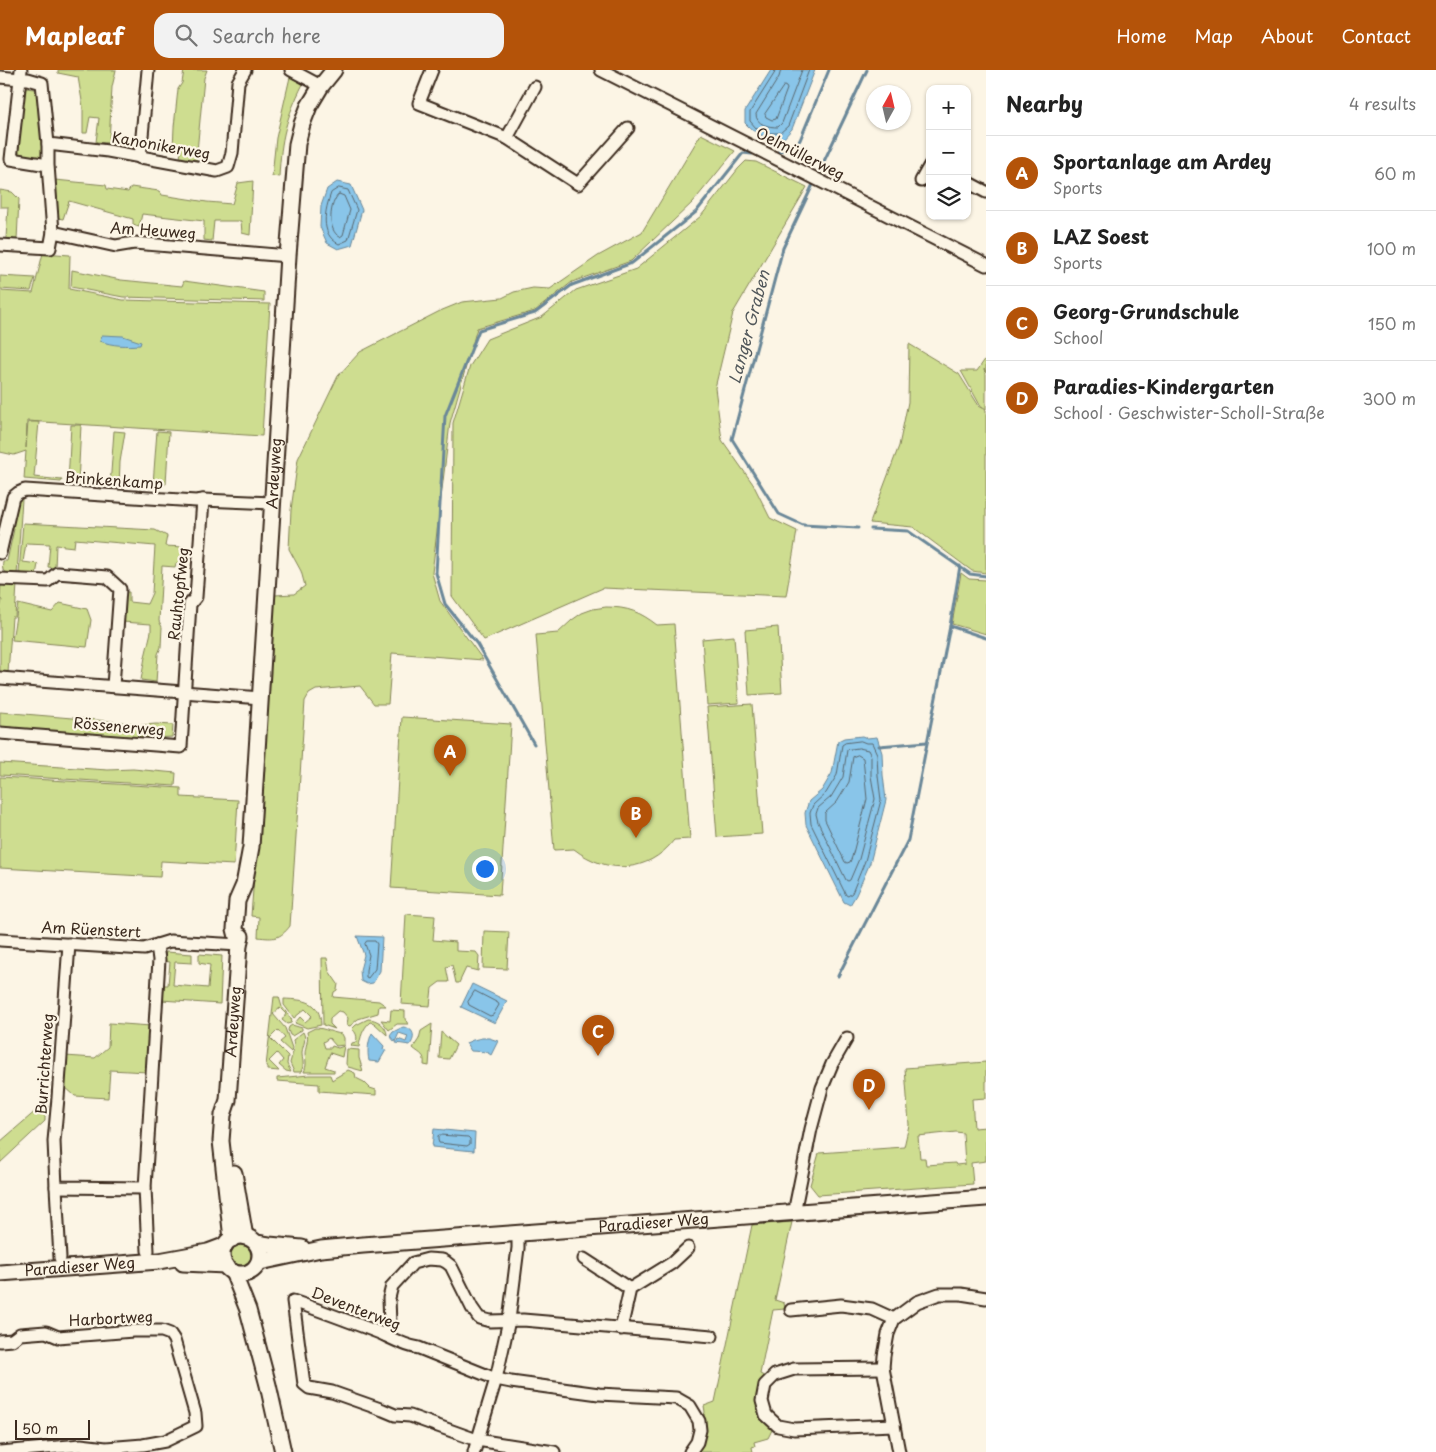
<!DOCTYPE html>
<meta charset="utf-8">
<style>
:root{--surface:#fff;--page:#f2f2f2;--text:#222;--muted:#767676;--line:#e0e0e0;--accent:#b45309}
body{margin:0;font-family:"Playpen Sans",sans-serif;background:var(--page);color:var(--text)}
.controls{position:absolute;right:15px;top:15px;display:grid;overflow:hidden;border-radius:10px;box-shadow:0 1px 4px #0004}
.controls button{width:45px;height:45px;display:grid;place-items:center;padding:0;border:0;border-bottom:1px solid var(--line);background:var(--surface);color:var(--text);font:25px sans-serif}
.compass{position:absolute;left:866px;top:15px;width:45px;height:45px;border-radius:50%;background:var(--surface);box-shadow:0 1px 4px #0004;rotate:8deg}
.scale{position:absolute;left:15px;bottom:12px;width:75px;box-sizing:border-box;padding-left:5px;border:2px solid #3b2a1e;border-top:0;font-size:14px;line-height:18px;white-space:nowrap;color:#3b2a1e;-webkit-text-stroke:4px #fcf5e5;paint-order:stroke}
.you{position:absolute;left:484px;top:798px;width:18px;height:18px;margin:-12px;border:4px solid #fff;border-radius:50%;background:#1a73e8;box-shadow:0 0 0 8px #1a73e833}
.badge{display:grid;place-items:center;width:32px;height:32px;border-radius:50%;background:var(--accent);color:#fff;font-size:16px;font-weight:700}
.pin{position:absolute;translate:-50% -41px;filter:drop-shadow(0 1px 2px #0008)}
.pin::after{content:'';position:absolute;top:26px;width:18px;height:15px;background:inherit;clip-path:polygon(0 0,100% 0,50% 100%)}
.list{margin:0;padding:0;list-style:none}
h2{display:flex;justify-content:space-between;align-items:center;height:65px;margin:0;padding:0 20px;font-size:21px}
h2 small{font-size:16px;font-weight:400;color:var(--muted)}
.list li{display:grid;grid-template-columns:32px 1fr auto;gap:15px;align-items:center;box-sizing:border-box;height:75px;padding:0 20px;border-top:1px solid var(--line)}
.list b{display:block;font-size:19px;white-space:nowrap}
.list p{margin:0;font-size:16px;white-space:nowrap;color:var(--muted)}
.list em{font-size:16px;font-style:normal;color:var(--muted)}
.icon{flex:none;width:28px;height:28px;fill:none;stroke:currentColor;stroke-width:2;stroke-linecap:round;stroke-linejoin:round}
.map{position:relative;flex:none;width:986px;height:1382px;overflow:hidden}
header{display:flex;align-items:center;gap:30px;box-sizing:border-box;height:70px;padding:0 25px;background:var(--accent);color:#fff}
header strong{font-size:24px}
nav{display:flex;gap:28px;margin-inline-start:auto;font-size:18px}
.search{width:350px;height:45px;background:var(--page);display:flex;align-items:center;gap:12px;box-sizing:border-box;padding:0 18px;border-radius:15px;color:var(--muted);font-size:19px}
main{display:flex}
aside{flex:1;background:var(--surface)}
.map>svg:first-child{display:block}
.green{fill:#cedd90;stroke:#848457;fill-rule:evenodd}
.water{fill:#89c5e9;stroke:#6a8798}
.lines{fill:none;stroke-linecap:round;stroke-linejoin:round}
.shore{stroke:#5a686f;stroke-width:1}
.stream{stroke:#6a8798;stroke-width:3}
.street-casing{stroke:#3b2a1e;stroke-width:15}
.secondary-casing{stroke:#3b2a1e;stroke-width:19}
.street{stroke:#fcf5e5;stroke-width:11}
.secondary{stroke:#fcf5e5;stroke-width:15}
.labels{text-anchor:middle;stroke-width:4.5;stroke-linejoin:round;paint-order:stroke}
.street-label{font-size:15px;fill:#3b2a1e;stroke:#fcf5e5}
.water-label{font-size:16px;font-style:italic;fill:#52585b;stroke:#fcf5e5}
</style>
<header>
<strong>Mapleaf</strong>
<div class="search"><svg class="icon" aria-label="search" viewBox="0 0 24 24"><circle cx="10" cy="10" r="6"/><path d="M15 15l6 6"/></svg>Search here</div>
<nav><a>Home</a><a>Map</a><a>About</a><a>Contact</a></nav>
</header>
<main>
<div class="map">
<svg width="986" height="1382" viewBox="0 0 986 1382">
<rect width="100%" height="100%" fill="#fcf5e5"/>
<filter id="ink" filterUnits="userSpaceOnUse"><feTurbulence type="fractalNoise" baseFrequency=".02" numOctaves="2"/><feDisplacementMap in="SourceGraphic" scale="10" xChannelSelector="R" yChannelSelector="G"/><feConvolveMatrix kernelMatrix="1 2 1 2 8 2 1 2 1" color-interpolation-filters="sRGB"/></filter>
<g filter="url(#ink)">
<g class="green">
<polygon points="58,0 116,0 112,17 109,73 96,72 99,48 90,47 87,63 83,63 83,37 78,7 58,3"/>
<polygon points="184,0 207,0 204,8 196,92 180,89 181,80 173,79 174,57 178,19 182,13"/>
<path d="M290,7l13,7c-17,34 -22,54 -24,93l-7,-1 4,-38z"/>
<polygon points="26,18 34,19 38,27 43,81 42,85 39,88 15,85 23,22"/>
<path d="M701,64l34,17 -42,51 -62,59 -59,21 -37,29 -58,17 -27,95 -18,150 8,28 43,59 -91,-7 -4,51h-14l-14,-18 -44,4 -7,4 -4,7 -15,225c-10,13 -16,13 -32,11l1,-20 -8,-1 24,-321 19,-1 11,-8 -4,-15 -12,-22 2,-39 7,-51 40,-83 22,-24 80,-41 22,-9 40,-4 12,-6 19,-4 17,1 48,-33 44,-24z"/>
<polygon points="746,91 756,92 807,117 733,243 715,318 722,370 753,414 770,448 797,461 786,526 603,518 484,570 452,526 453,353 470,296 487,269 542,247 576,220 636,199 701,146 738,99"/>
<polygon points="55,110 106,115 107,119 128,122 131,117 159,121 162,125 207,132 232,134 238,113 253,111 250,165 242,163 241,151 214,151 212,171 204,170 204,151 142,144 139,157 133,155 133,149 69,131 63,149 58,148"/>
<polygon points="0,120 12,122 19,129 17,170 6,168 8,137 0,137"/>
<polygon points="43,183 70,185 69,219 123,230 270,234 262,366 27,351 26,378 28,352 39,352 34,407 62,410 61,412 24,409 26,381 14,385 0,382 0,221 33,223"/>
<polygon points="72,200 121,210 182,216 184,211 264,222 264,231 123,227 71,217"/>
<polygon points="0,206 35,208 31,221 0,219"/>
<polygon points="909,274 959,304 979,336 986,340 986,503 972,501 913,457 870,453 899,376 908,332"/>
<polygon points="986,288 986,302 984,299 986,304 986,339 980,335 961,301 977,301"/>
<polygon points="71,355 81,355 78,414 68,413"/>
<polygon points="114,361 125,362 120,392 119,417 110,416"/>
<polygon points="157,361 169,362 166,414 153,414"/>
<path d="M19,429h3l-5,76c-11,-1 -16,-1 -14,-14h4l7,-32 -3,-1z"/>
<polygon points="23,453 155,460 167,466 165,476 184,477 184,494 176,493 175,497 162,496 159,551 162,557 161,577 158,584 156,612 141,610 145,587 151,562 151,554 122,552 125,522 129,522 129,532 147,534 152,523 155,476 75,469 74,477 56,475 55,498 48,497 50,474 26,473 23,492 38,494 36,505 19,503"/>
<polygon points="961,503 969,509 986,510 986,564 952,554"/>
<polygon points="1,514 17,514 15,547 12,547 8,603 0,602 0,539 2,530 0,529"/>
<polygon points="60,533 87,539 91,550 87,577 12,570 18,534 52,542"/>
<path d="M606,537c22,0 34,5 51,18l17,-1 16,215 -16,1c-26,34 -68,34 -100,9l-20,1 -18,-215 22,-2 14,-13 10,-7 11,-4z"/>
<polygon points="778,557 782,623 749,625 745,560"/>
<polygon points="734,566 739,633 707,635 702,569"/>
<polygon points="752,634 762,764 717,767 707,637"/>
<polygon points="0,642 132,653 132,656 156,654 173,655 172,667 155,668 0,658"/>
<polygon points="402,647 511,654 500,825 391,818"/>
<polygon points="0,693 108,700 133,699 176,703 175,716 0,705"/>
<polygon points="0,707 181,718 181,727 238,730 234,795 161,791 160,807 0,798"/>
<polygon points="406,844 435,846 433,870 456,872 456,881 476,882 479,886 478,901 466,898 459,913 456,913 452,895 446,897 449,912 440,912 432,918 430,936 401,934"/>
<polygon points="484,861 509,862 507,899 483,898"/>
<polygon points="166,882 192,884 192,893 175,892 173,915 208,918 210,895 199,893 199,884 222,886 220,934 161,930 161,915 168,915 170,892 163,891 163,887 165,887"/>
<polygon points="322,888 327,888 329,901 338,914 337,920 334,922 333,927 379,931 386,936 379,936 378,943 358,949 350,956 347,955 348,948 343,942 338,941 330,948 330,954 335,959 323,955"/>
<polygon points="274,927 279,927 282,937 292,950 291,953 287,954 282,950 286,944 280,938 273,944 285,958 292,978 291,982 280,972 285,968 278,960 270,968 288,986 287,994 291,1002 286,1001 279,995 283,990 277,983 269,991 279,1001 268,1000 268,997 266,996"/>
<path d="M284,929c20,1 36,1 37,26l-14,3 -12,-5 5,-6 5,5 7,-6 -7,-7 -11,9 -10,-13z"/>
<polygon points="391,940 405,941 405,949 408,954 397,954 389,960 381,950 390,951"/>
<path d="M368,949c9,0 19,7 19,16l-13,-12 -4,-1c-7,6 -10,16 -11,25l-8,-1 1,-3 4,-1c2,-5 0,-10 -4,-13l4,-4z"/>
<polygon points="109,953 151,956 147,1002 110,1000 108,1028 75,1026 64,1016 65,986 95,988 108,977"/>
<path d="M432,954l-3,42 -5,-1c1,-11 -3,-10 -11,-17l6,-9 2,-8z"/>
<polygon points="292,955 302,958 302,960 292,966 290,965 288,960 289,957"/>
<path d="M315,958c10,0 17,5 27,6l2,4v7l-8,1 -7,-8 -6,4 2,6h6l1,-2 6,2 6,-2 -2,11 -12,-4 -5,14 9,3v2h-30c3,-7 2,-11 1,-18 0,-7 4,-14 2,-22z"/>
<path d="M303,962c4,7 0,13 -1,20 0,9 3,11 -1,20h-7l-4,-9c2,-8 5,-14 3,-23z"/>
<polygon points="441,962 456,975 449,989 439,988"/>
<polygon points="347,979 359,980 359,988 363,1001 348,997 346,994"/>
<path d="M986,992v36l-14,1 2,29 12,-1v34l-15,2 2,21 -155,11 -8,-10 9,-32 85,-6 5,-22 -4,-57zM956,1062l7,1 2,31 -9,1 -1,-2 -29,2 -1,-7h-5l-2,-22z"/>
<path d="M348,1000l7,3 1,5 8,4 6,6 6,2v5l-57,-4v-7l-42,-3v-3l32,-3h21l2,5c5,-4 11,-6 16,-10z"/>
<polygon points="45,1033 45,1051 0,1093 0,1072"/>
<polygon points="792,1152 775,1230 784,1233 785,1239 773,1240 760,1304 766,1307 760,1318 773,1358 768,1368 754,1372 755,1376 752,1377 753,1382 693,1382 705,1342 704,1336 715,1332 752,1155"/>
<circle cx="241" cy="1185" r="10"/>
</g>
<g class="water">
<path d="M771,0h44l-23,59 -9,10c-17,-1 -26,-3 -38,-16v-12z"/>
<polygon points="337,112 351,115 362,140 352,175 338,179 327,173 320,157 321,136 327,119"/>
<path d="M102,265l21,1 18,6 -1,3c-14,1 -27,1 -40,-4z"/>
<polygon points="862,666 867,668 877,667 882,683 883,705 886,730 870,793 856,825 850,835 844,832 806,755 805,743 809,731 822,720 832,703 838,671 844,668"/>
<polygon points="357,866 382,867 380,901 373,913 367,914 361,911 360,900 364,885"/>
<polygon points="472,914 507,931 495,953 461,937"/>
<path d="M403,957c11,1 13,10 7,18l-14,-2 2,-4 8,3 2,-6 -9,-3 -4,9 -5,-6 3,-4z"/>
<path d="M372,963l12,13 -1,3 3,1 -7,12 -10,-1c-2,-10 -1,-19 3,-28z"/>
<polygon points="482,968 489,968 498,971 491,985 488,983 488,982 471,981 466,973 473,970"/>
<polygon points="434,1059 475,1063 474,1081 432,1077"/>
</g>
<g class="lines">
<g class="shore">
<polyline points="775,0 774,4 750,42 750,51 756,58 769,63 780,63 788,56 809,0"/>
<path d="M781,0l-2,7 -23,37c0,11 13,13 22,13l4,-4 20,-53"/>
<polygon points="784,16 786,17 787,19 776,49 772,50 766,47 765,44"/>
<path d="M339,118l9,2 9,20 -9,30 -9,4c-20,-10 -14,-34 -8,-51z"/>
<path d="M339,124l5,2 6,14 -7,25 -3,2c-13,-6 -11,-34 -1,-43z"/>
<polygon points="861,671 866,673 872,673 877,684 878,706 881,730 865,791 852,823 848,826 846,825 811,754 810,743 813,735 826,723 837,705 842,675 845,673"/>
<polygon points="859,678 868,680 871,686 871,706 875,729 859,789 850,810 848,811 846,810 818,752 816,744 818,738 831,727 843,707 847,680"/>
<polygon points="858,685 863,688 867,729 852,787 850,792 847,793 845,792 825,750 825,743 837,732 849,712 853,687"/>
<polygon points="367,871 375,871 377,874 375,899 368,908 366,907 366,900 369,885 365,874"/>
<polygon points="475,921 498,933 499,935 493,945 490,946 469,935 468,932"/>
<polygon points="440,1065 468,1067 470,1069 470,1074 467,1076 439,1073 438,1070 438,1066"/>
</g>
<g class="stream">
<polyline points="779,81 794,77 800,70 829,0"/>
<polyline points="858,458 803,455 779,444 732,369 783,178 867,0"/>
<polyline points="871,459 908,461 970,504 986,506"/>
<polyline points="950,556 986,568"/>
<polyline points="534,674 477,574 445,534 436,503 445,346 479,260 535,243 572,215 632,193 696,142 743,83 752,84"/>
<polyline points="879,676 927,672"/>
<polyline points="838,906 908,770 950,556 960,496"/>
</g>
<defs>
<g id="street">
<polyline points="291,0 321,16"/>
<polyline points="432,0 419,33 507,68 578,114 628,58"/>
<polyline points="601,0 986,195"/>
<polyline points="0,7 20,9 21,0"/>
<polyline points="507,68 535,17"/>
<polyline points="48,74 108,81 217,101 228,97 232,83 238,12 245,0"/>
<polyline points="140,88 148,0"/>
<polyline points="48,95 11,89 20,9 28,9 42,13 48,74 48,95 53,162 116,176 134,173 288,186"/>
<polyline points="921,111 930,95"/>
<polyline points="967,112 986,122"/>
<polyline points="0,175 50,178 53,162"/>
<polyline points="0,483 13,427 18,423 25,420 196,431 203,430 273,433"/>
<polyline points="0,509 48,511 57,503 107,507 120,519 113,616"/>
<polyline points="0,608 261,628"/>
<polyline points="0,663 181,677 190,534 196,527 203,430"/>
<polyline points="0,870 144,879 170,871 239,875"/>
<polyline points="69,874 58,1028 54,1071 56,1117 145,1118 159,890 157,875"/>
<polyline points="56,1117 60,1188"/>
<polyline points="145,1118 148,1181"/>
<polyline points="796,1142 796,1133 811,1059 822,1018 832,994 847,968"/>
<polyline points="584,1189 630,1219"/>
<polyline points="791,1240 841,1235 872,1239 894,1249"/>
<polyline points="621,1259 630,1219 672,1193 688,1178"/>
<polyline points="385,1265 390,1254 389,1228 392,1216 413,1193 428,1189 442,1190 446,1192 451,1196 472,1238 479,1248 490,1251 523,1250 712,1266"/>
<polyline points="0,1271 12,1270 20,1264 46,1262 58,1267 133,1261 162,1261 170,1264 174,1270 195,1343 196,1356 165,1371 143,1375 106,1378 81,1375 0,1382"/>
<polyline points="883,1298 794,1299 775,1305 765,1315 762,1331 766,1345 778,1356 794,1359 894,1355"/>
<polyline points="474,1382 496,1309 509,1250 518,1178 518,1162"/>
<path d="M554,1382l-77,-12 -67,-24 -15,-1 -12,-5 -51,-18 -23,-4 -5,-4 -11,-83c29,10 58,21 87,32 13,6 25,13 39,15l77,31 15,3 88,12 77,4 14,8 9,15 1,9 -3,12 -7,10"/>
<polyline points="899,1382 883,1298 884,1286 888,1264 894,1249 917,1232 939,1224 961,1224 986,1228"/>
</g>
<g id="secondary">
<path id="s1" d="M239,875l-4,-16 2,-28 7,-16 7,-38 37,-591 9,-112 5,-20 7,-18 12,-20 13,-16"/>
<polyline points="234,1103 245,1167"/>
<circle cx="241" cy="1185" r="19"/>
<path id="s2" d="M232,1169l-11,-98 2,-26 5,-15 11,-155 2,-9"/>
<polyline points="256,1173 269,1175 302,1178"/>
<path id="s3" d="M260,1192l61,-13 42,-4 623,-47"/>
<polyline points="183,1193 225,1195"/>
<polyline points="233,1202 248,1240 268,1315 283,1382"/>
<path id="s4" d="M0,1203l159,-12 49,-9 16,-6"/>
</g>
</defs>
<use href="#street" class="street-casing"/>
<use href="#secondary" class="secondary-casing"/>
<use href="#street" class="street"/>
<use href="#secondary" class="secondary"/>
</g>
</g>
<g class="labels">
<g class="street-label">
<text transform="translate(161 76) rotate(10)" y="5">Kanonikerweg</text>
<text transform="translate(800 84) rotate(27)" y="5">Oelmüllerweg</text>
<text transform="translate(153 161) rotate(4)" y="5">Am Heuweg</text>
<text dy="5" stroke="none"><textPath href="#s1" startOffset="475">Ardeyweg</textPath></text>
<text transform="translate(114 411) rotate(4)" y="5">Brinkenkamp</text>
<text transform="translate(179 524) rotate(-84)" y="5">Rauhtopfweg</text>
<text transform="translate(119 657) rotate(5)" y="5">Rössenerweg</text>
<text transform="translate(91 860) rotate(3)" y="5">Am Rüenstert</text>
<text dy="5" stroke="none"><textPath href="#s2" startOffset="219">Ardeyweg</textPath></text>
<text transform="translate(45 994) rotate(-86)" y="5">Burrichterweg</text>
<text dy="5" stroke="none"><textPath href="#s3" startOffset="396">Paradieser Weg</textPath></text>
<text dy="5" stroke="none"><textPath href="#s4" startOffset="80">Paradieser Weg</textPath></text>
<text transform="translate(356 1239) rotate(21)" y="5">Deventerweg</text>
<text transform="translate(111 1249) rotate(-3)" y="5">Harbortweg</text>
</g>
<g class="water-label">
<text transform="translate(749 257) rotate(-75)" y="6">Langer Graben</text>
</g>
</g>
</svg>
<div class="controls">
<button>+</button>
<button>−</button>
<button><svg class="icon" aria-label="layers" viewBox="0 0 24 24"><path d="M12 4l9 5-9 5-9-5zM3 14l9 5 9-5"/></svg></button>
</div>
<svg class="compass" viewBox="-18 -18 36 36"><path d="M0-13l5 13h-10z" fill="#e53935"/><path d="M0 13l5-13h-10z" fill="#767676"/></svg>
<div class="scale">50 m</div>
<div class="you"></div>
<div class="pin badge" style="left:450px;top:706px">A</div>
<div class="pin badge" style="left:636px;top:768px">B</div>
<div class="pin badge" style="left:598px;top:986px">C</div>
<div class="pin badge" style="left:869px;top:1040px">D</div>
</div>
<aside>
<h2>Nearby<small>4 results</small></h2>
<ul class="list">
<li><span class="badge">A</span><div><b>Sportanlage am Ardey</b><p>Sports</p></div><em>60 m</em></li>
<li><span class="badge">B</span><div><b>LAZ Soest</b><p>Sports</p></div><em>100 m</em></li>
<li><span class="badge">C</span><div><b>Georg-Grundschule</b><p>School</p></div><em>150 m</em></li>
<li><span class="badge">D</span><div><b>Paradies-Kindergarten</b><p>School · Geschwister-Scholl-Straße</p></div><em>300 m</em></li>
</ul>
</aside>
</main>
